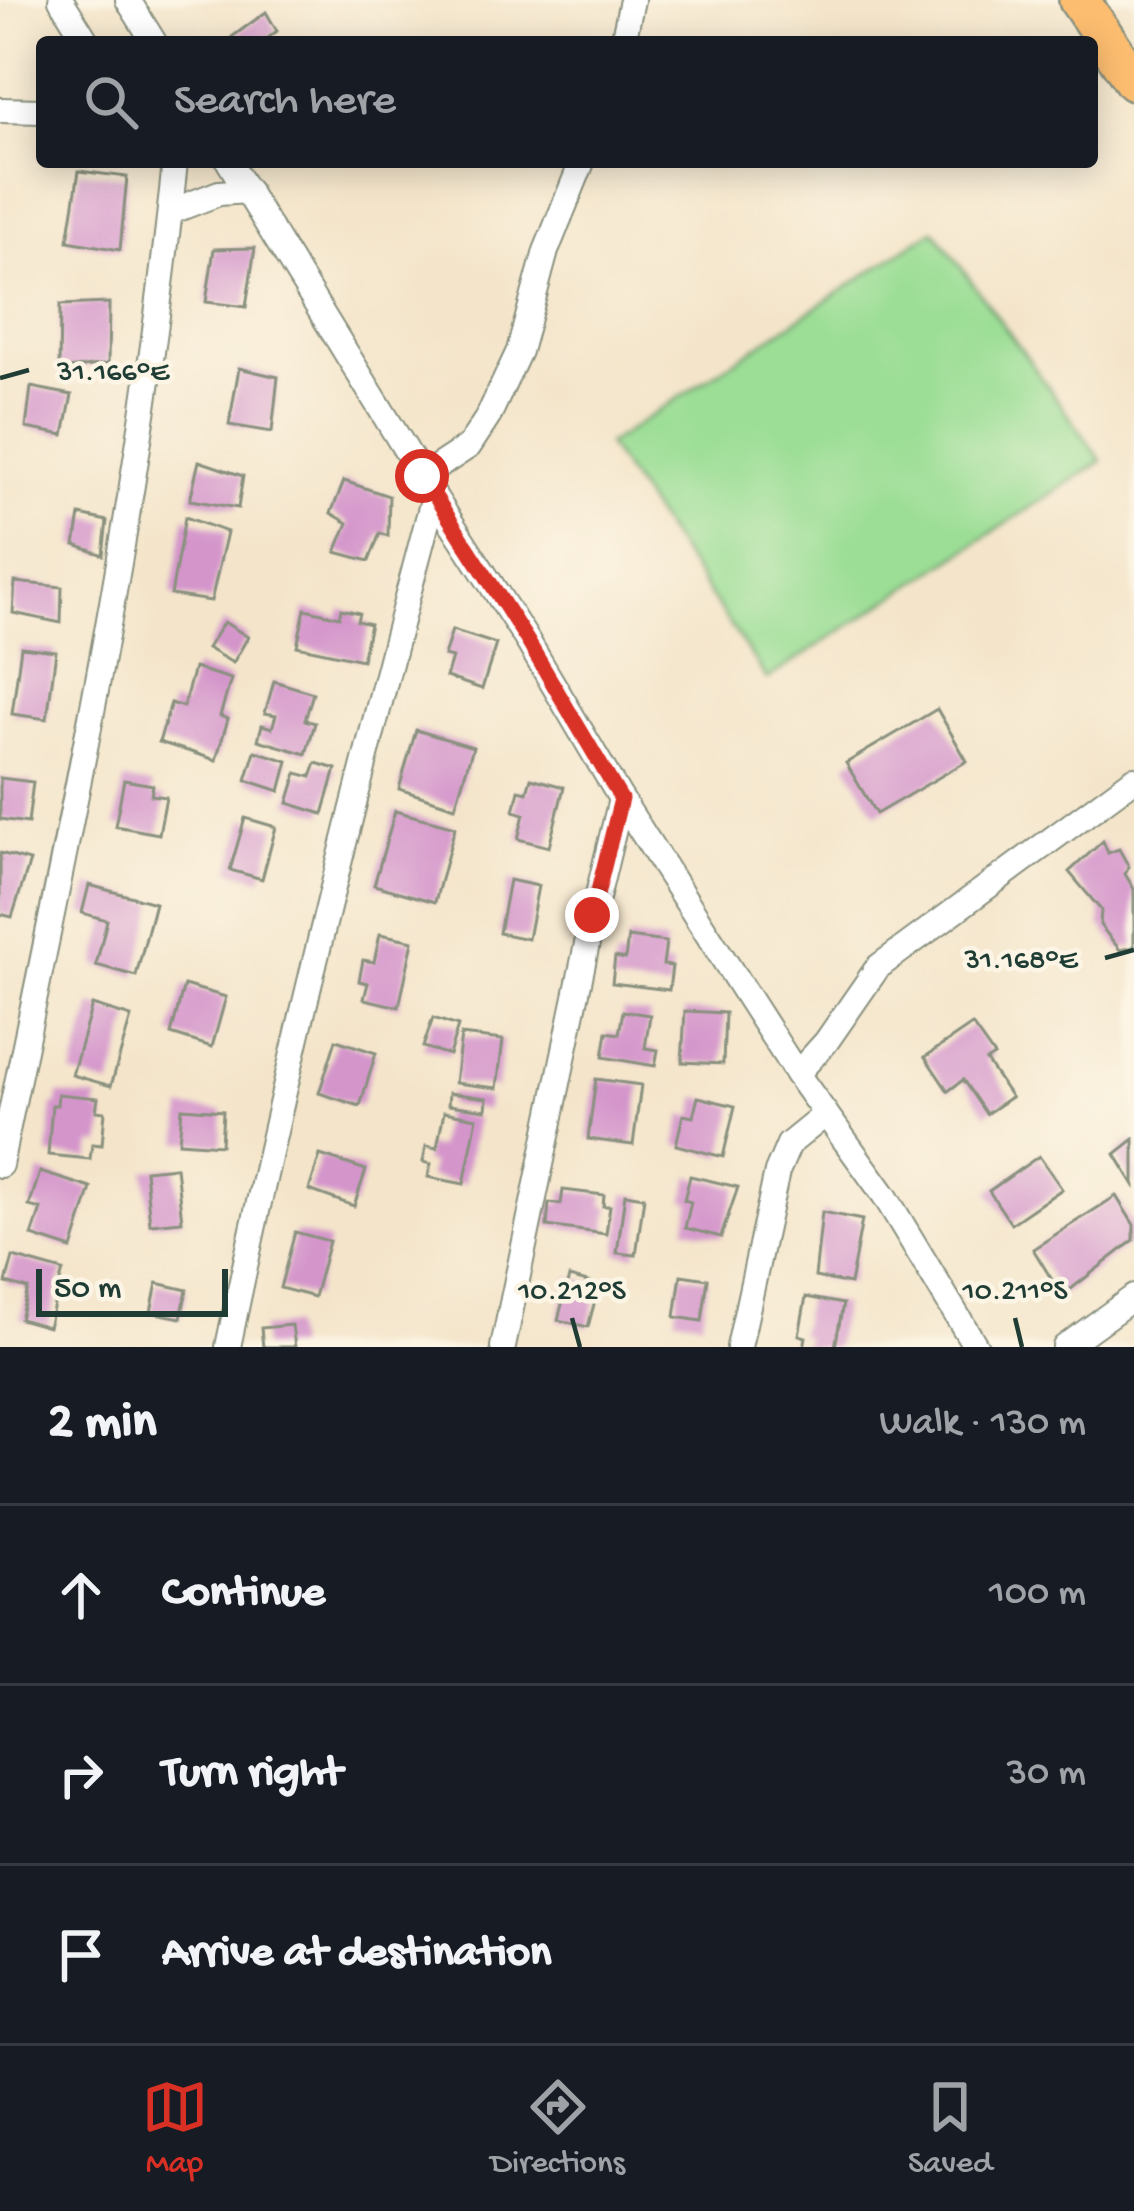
<!DOCTYPE html>
<meta charset="utf-8">
<style>
:root{--surface:#171b24;--page:#242831;--text:#f1f3f6;--muted:#9ea1a6;--line:#363941;--accent:#d93025}
body{margin:0;font-family:"Gochi Hand",sans-serif;background:var(--page);color:var(--text)}
.scale{position:absolute;left:36px;bottom:30px;width:192px;box-sizing:border-box;padding-left:12px;border:6px solid #1f3d34;border-top:0;font-size:33px;line-height:42px;white-space:nowrap;color:#1f3d34;-webkit-text-stroke:9px #fcf5e5;paint-order:stroke}
.stop{position:absolute;width:36px;height:36px;margin:-27px;border:9px solid #d93025;border-radius:50%;background:#fff}
.stop.end{background:#d93025;border-color:#fff;box-shadow:0 3px 12px #0008}
.list{margin:0;padding:0;list-style:none}
h2{display:flex;justify-content:space-between;align-items:center;height:156px;margin:0;padding:0 48px;font-size:51px}
h2 small{font-size:39px;font-weight:400;color:var(--muted)}
.list li{display:grid;grid-template-columns:78px 1fr auto;gap:36px;align-items:center;box-sizing:border-box;height:180px;padding:0 48px;border-top:3px solid var(--line)}
.list b{display:block;font-size:45px;white-space:nowrap}
.list em{font-size:39px;font-style:normal;color:var(--muted)}
.icon{flex:none;width:66px;height:66px;fill:none;stroke:currentColor;stroke-width:2;stroke-linecap:round;stroke-linejoin:round}
.map{position:relative;flex:none;width:1134px;height:1347px;overflow:hidden}
.search{position:absolute;background:var(--surface);box-shadow:0 6px 30px #0003;left:36px;right:36px;top:36px;height:132px;display:flex;align-items:center;gap:30px;box-sizing:border-box;padding:0 42px;border-radius:12px;color:var(--muted);font-size:45px}
.sheet{height:696px;background:var(--surface)}
nav{display:flex;justify-content:space-around;align-items:center;box-sizing:border-box;height:168px;border-top:3px solid var(--line);background:var(--surface);font-size:33px;color:var(--muted)}
nav a{display:grid;justify-items:center;gap:6px}
nav .on{color:var(--accent)}
.map>svg:first-child{display:block}
.green{fill:#9cde96;stroke:#5e8e65;stroke-width:3}
.building{fill:#d495cb}
.lines{fill:none;stroke-linecap:round;stroke-linejoin:round}
.street-casing{stroke:#8a917f;stroke-width:28}
.primary-casing{stroke:#8a917f;stroke-width:44}
.street{stroke:#fff;stroke-width:24}
.primary{stroke:#fcbd6f;stroke-width:39}
.route{stroke:#d93025;stroke-width:15}
.ticks{fill:none;stroke:#1f3d34;stroke-width:4.5}
.ticks-label{font-size:30px;text-anchor:middle;fill:#1f3d34;stroke:#fcf5e5;stroke-width:9;stroke-linejoin:round;paint-order:stroke}
</style>
<div class="map">
<svg width="1134" height="1347" viewBox="0 0 1134 1347">
<rect width="100%" height="100%" fill="#fcf5e5"/>
<filter id="ink" filterUnits="userSpaceOnUse"><feTurbulence type="fractalNoise" baseFrequency=".00833" numOctaves="2"/><feDisplacementMap in="SourceGraphic" scale="24" xChannelSelector="R" yChannelSelector="G"/><feConvolveMatrix kernelMatrix="1 2 1 2 8 2 1 2 1" color-interpolation-filters="sRGB"/></filter>
<filter id="wash" filterUnits="userSpaceOnUse"><feTurbulence type="fractalNoise" baseFrequency=".004" numOctaves="4" result="noise"/><feDisplacementMap in="SourceGraphic" scale="48" xChannelSelector="R" yChannelSelector="G"/><feGaussianBlur stdDeviation="2.7" result="paint"/><feColorMatrix in="noise" values="0 0 0 0 0 0 0 0 0 0 0 0 0 0 0 0 0 1.4 0 .05"/><feComposite in="paint" operator="in"/></filter>
<g filter="url(#wash)">
<rect width="100%" height="100%" fill="#f4e5ca"/>
<polygon class="green" points="934,230 1102,461 767,679 607,445"/>
<g id="blocks">
<g class="building">
<polygon points="266,12 277,31 263,42 235,42 232,37"/>
<polygon points="79,171 127,177 120,250 68,241"/>
<polygon points="255,248 246,307 206,302 214,249"/>
<polygon points="109,303 108,364 59,370 60,305"/>
<polygon points="239,368 278,377 272,432 229,425"/>
<polygon points="31,387 72,395 64,435 26,428"/>
<polygon points="199,461 243,476 238,508 190,500"/>
<polygon points="344,481 389,496 388,536 380,533 369,561 336,552 348,523 331,513"/>
<polygon points="80,515 107,521 103,555 75,545"/>
<polygon points="185,517 227,532 211,601 171,595"/>
<polygon points="15,582 62,587 61,623 13,613"/>
<polygon points="305,609 339,617 341,609 359,613 357,621 370,624 362,660 297,646"/>
<polygon points="224,622 248,637 233,663 207,648"/>
<polygon points="452,630 496,644 482,689 446,677 452,658 444,656"/>
<polygon points="21,647 56,651 47,719 12,714"/>
<polygon points="194,668 231,679 220,716 228,719 216,760 159,742 171,703 183,707"/>
<polygon points="274,681 313,693 305,720 315,723 306,754 258,740 262,725 272,728 276,715 265,713"/>
<polygon points="937,709 967,761 876,814 846,763"/>
<polygon points="416,730 473,747 455,807 399,789"/>
<polygon points="255,751 288,761 280,791 246,780"/>
<polygon points="316,763 336,769 323,814 288,803 297,773 311,777"/>
<polygon points="0,778 33,782 28,823 0,819"/>
<polygon points="531,778 564,787 549,847 518,839 524,814 514,811 519,790 527,792"/>
<polygon points="124,780 153,785 151,795 166,797 159,834 115,826"/>
<polygon points="395,811 455,827 435,902 374,885"/>
<polygon points="245,818 276,827 262,879 230,870"/>
<polygon points="1103,841 1108,853 1119,849 1129,867 1125,874 1134,889 1134,947 1120,950 1100,925 1101,910 1069,872"/>
<polygon points="0,853 30,861 12,917 0,914"/>
<polygon points="509,880 538,886 528,939 499,933"/>
<polygon points="89,885 155,903 136,976 96,965 107,920 82,913"/>
<polygon points="380,934 413,941 399,1007 364,999 368,983 359,981 363,960 374,962"/>
<polygon points="628,937 666,942 663,965 672,966 669,990 612,983 615,957 625,959"/>
<polygon points="184,985 226,997 212,1047 171,1034"/>
<polygon points="92,1005 131,1017 111,1086 72,1075"/>
<polygon points="623,1011 650,1015 645,1048 658,1050 655,1066 603,1057 607,1032 619,1034"/>
<polygon points="685,1011 725,1013 723,1064 682,1062"/>
<polygon points="433,1018 458,1026 449,1055 423,1047"/>
<polygon points="972,1025 994,1056 986,1061 1011,1097 986,1114 963,1080 948,1091 925,1057"/>
<polygon points="461,1035 503,1040 497,1088 455,1083"/>
<polygon points="336,1040 376,1053 360,1106 319,1093"/>
<polygon points="596,1079 641,1085 633,1145 588,1139"/>
<polygon points="449,1093 487,1098 486,1110 448,1105"/>
<polygon points="58,1094 98,1098 96,1111 105,1112 102,1145 92,1144 90,1159 48,1155 52,1105 57,1105"/>
<polygon points="698,1097 735,1106 723,1157 676,1145 683,1115 693,1117"/>
<polygon points="182,1108 223,1111 221,1145 179,1142"/>
<polygon points="444,1112 477,1118 464,1184 428,1177 431,1164 423,1162 426,1146 437,1148"/>
<polygon points="1134,1139 1134,1185 1115,1154"/>
<polygon points="320,1155 366,1170 354,1206 309,1190"/>
<polygon points="1039,1156 1062,1189 1011,1224 989,1191"/>
<polygon points="176,1167 182,1221 150,1224 145,1170"/>
<polygon points="40,1172 91,1188 72,1249 32,1236 41,1209 29,1206"/>
<polygon points="690,1176 738,1187 721,1237 685,1228 691,1202 684,1200"/>
<polygon points="563,1190 604,1195 603,1206 610,1206 606,1234 547,1226 549,1203 561,1204"/>
<polygon points="625,1194 644,1197 636,1255 617,1253"/>
<polygon points="1116,1196 1134,1225 1134,1240 1062,1296 1033,1249"/>
<polygon points="822,1212 862,1220 850,1284 815,1277"/>
<polygon points="295,1232 329,1241 314,1297 280,1288"/>
<polygon points="13,1257 63,1271 48,1327 20,1319 28,1289 6,1283"/>
<polygon points="681,1275 708,1279 702,1321 675,1317"/>
<polygon points="569,1277 599,1285 588,1327 558,1320"/>
<polygon points="157,1283 187,1290 181,1318 151,1312"/>
<polygon points="806,1297 843,1304 835,1347 804,1347 806,1337 799,1335"/>
<polygon points="292,1325 295,1347 263,1347 261,1328"/>
</g>
</g>
</g>
<g filter="url(#ink)">
<use href="#blocks" fill-opacity="0" stroke="#8a917f" stroke-width="3"/>
<g class="lines">
<defs>
<g id="street">
<polyline points="61,0 87,42"/>
<polyline points="128,0 154,42"/>
<polyline points="623,42 632,0"/>
<polyline points="0,110 42,111"/>
<polyline points="229,162 434,496 527,640 621,799 797,1074 885,1196 976,1347"/>
<polyline points="170,212 219,193 248,191"/>
<polyline points="422,477 469,446 488,417 519,351 546,251 582,162"/>
<polyline points="797,1074 826,1042 878,967 1134,779"/>
<path d="M0,1165c69,-332 141,-665 175,-1003"/>
<path d="M228,1347c59,-286 131,-569 206,-851"/>
<polyline points="503,1347 593,915 621,799"/>
<polyline points="739,1347 777,1172 789,1144 826,1114"/>
<polyline points="1065,1347 1134,1297"/>
</g>
<polyline id="primary" points="1079,0 1134,81"/>
</defs>
<use href="#street" class="street-casing"/>
<use href="#primary" class="primary-casing"/>
<use href="#street" class="street"/>
<use href="#primary" class="primary"/>
</g>
</g>
<g class="lines" filter="url(#ink)">
<polyline class="route" points="422,476 527,640 621,799 592,915"/>
</g>
<path class="ticks" d="M0,378l29,-8M1105,958l29,-8M572,1318l8,29M1015,1318l7,29"/>
<g class="ticks-label">
<text x="113" y="380">31.166°E</text>
<text x="1021" y="968">31.168°E</text>
<text x="572" y="1299">10.212°S</text>
<text x="1015" y="1299">10.211°S</text>
</g>
</svg>
<div class="scale">50 m</div>
<div class="stop" style="left:422px;top:476px"></div>
<div class="stop end" style="left:592px;top:915px"></div>
<div class="search"><svg class="icon" aria-label="search" viewBox="0 0 24 24"><circle cx="10" cy="10" r="6"/><path d="M15 15l6 6"/></svg>Search here</div>
</div>
<section class="sheet">
<h2>2 min<small>Walk · 130 m</small></h2>
<ul class="list">
<li><svg class="icon" aria-label="ahead" viewBox="0 0 24 24"><path d="M12 20V5M6 11l6-6 6 6"/></svg><div><b>Continue</b></div><em>100 m</em></li>
<li><svg class="icon" aria-label="right" viewBox="0 0 24 24"><path d="M7 20v-9h11M14 6l5 5-5 5"/></svg><div><b>Turn right</b></div><em>30 m</em></li>
<li><svg class="icon" aria-label="arrive" viewBox="0 0 24 24"><path d="M6 21V4h12l-3 4 3 4H6"/></svg><div><b>Arrive at destination</b></div></li>
</ul>
</section>
<nav>
<a class="on"><svg class="icon" aria-label="map" viewBox="0 0 24 24"><path d="M3 6l6-2 6 2 6-2v14l-6 2-6-2-6 2zM9 4v14M15 6v14"/></svg>Map</a>
<a><svg class="icon" aria-label="directions" viewBox="0 0 24 24"><path d="M12 3l9 9-9 9-9-9zM9 14v-3h6M13 9l2 2-2 2"/></svg>Directions</a>
<a><svg class="icon" aria-label="saved" viewBox="0 0 24 24"><path d="M7 4h10v16l-5-4-5 4z"/></svg>Saved</a>
</nav>
